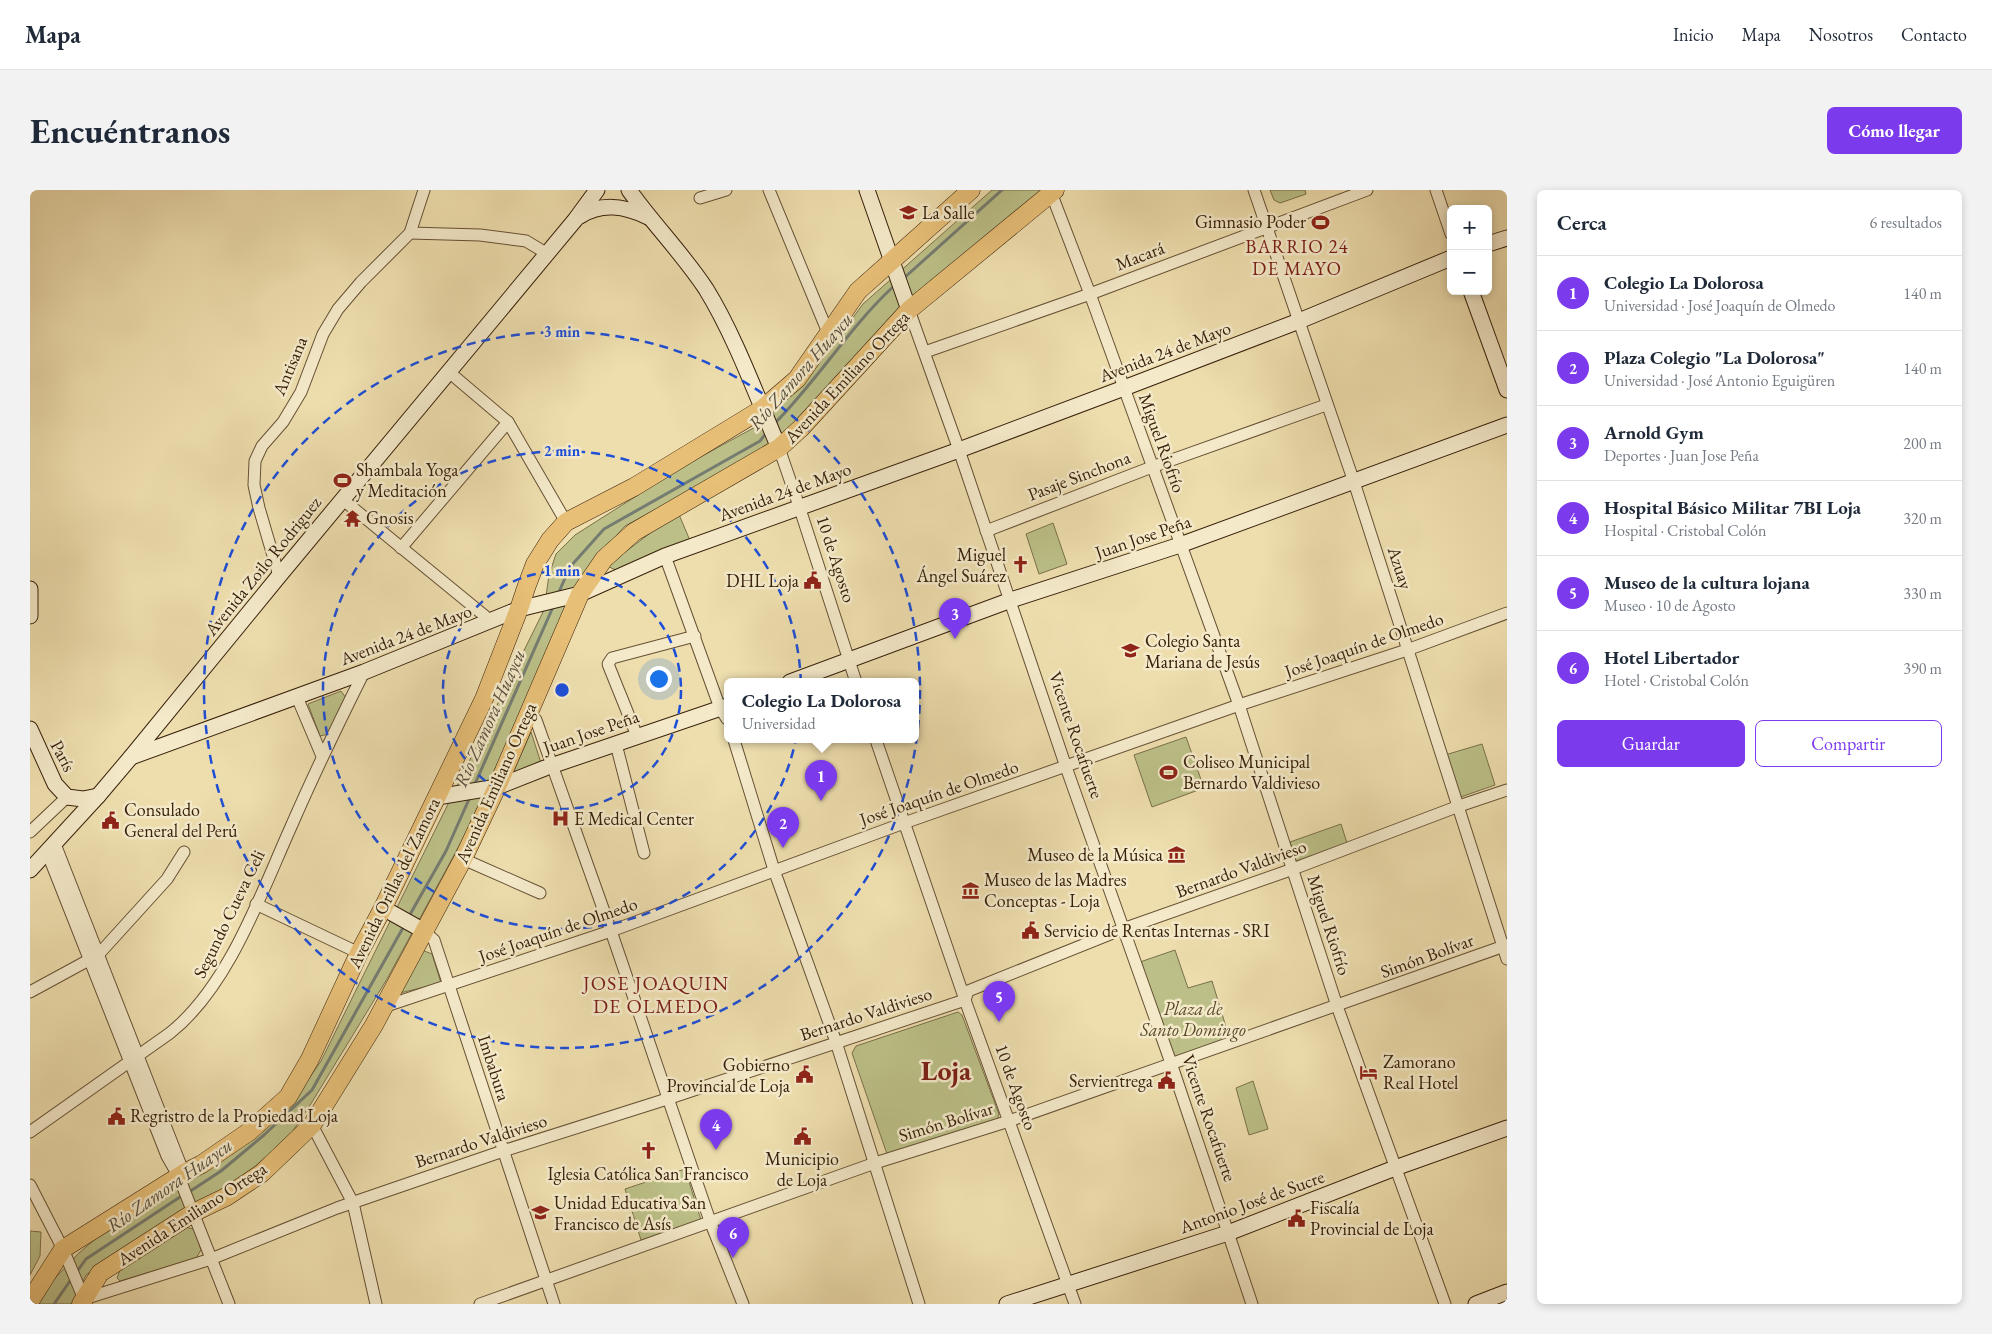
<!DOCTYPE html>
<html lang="es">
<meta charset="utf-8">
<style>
:root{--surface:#fff;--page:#f2f2f3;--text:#1f2937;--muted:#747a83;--line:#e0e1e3;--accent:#7c3aed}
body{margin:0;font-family:"EB Garamond",serif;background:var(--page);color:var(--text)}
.controls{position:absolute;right:15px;top:15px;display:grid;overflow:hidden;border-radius:8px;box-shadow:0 2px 8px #0003}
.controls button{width:45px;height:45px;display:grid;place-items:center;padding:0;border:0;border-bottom:1px solid var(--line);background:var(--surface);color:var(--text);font:25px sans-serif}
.you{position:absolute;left:628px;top:488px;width:18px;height:18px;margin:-12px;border:4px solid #fff;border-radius:50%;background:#1a73e8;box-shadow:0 0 0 8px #1a73e833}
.badge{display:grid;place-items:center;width:32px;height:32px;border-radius:50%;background:var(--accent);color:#fff;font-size:16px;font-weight:700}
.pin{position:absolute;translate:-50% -41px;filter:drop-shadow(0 1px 2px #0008)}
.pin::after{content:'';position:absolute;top:26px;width:18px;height:15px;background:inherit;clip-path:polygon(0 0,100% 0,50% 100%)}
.popup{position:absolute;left:694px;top:488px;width:195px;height:65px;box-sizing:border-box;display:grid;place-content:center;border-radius:8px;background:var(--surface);filter:drop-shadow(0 1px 4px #0005);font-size:16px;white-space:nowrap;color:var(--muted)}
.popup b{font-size:19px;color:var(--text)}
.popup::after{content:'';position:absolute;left:50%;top:100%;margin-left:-10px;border:10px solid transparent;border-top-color:var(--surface)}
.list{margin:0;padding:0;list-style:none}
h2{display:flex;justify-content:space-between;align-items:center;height:65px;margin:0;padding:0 20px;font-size:21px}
h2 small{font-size:16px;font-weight:400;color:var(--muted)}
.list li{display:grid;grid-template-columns:32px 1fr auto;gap:15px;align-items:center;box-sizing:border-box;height:75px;padding:0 20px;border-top:1px solid var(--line)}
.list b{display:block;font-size:19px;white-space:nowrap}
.list p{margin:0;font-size:16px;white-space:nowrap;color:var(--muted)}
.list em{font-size:16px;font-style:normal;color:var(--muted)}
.actions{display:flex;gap:10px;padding:15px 20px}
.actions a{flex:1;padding:11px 0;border:1px solid var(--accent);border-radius:8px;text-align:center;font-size:18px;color:var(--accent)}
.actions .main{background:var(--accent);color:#fff}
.map{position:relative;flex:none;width:1477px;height:1114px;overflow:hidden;border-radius:8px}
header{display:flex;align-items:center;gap:30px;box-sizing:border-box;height:70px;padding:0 25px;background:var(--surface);border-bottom:1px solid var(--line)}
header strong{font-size:24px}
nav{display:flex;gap:28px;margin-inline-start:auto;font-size:18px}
.intro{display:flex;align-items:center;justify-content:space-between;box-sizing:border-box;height:120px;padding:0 30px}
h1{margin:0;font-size:35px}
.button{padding:12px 22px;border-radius:8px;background:var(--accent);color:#fff;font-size:18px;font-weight:700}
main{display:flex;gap:30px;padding:0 30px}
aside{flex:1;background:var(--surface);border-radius:8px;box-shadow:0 2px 8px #0003}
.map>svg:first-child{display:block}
.green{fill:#bcc088;stroke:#7a704a}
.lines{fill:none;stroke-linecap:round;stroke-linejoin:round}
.stream{stroke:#757c71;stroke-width:3}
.street-casing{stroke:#665034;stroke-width:13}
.secondary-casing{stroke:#38200b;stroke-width:17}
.primary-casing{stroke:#38200b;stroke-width:19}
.street{stroke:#f4eaca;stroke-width:11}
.secondary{stroke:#f4eaca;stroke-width:15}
.primary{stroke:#e7bf77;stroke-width:18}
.ring{fill:none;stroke:#1d4ed8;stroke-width:2.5;stroke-dasharray:9 6}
.labels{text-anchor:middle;stroke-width:5;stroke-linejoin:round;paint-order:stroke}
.poi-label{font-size:18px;fill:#38200b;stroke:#f4eaca;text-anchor:start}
.street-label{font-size:18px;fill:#38200b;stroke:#f4eaca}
.park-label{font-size:18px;font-style:italic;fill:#59482a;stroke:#f4eaca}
.neighbourhood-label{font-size:19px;letter-spacing:1px;fill:#7a1f14;stroke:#f4eaca}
.water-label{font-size:19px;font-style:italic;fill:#574e3e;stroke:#f4eaca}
.quarter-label{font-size:20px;letter-spacing:1px;fill:#7a1f14;stroke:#f4eaca}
.town-label{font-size:28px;font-weight:bold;fill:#7a1f14;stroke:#f4eaca}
.centre{fill:#1d4ed8;stroke:#f4eaca;stroke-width:2.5}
.ring-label{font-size:15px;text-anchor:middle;font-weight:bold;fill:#1d4ed8;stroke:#f4eaca;stroke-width:5;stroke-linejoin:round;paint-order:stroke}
</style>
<header>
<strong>Mapa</strong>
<nav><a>Inicio</a><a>Mapa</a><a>Nosotros</a><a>Contacto</a></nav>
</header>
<div class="intro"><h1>Encuéntranos</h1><a class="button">Cómo llegar</a></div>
<main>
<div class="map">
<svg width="1477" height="1114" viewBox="0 0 1477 1114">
<rect width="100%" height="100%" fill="#eedeae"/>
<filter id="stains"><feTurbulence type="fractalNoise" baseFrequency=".004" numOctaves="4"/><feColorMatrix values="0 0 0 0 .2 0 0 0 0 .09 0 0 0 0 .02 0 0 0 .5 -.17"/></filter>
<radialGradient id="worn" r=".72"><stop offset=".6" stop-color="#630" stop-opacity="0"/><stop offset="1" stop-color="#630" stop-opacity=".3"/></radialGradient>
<g class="green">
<polygon points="962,0 1015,0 776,228 737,260 595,336 568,366 524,448 436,643 357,789 282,912 259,947 208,991 86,1064 56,1085 41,1114 9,1114 21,1092 49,1063 77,1039 137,1005 205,962 265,909 291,871 514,420 519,385 526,364 545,345 652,277 729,235 761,206 790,172 833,114"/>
<polygon points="1240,0 1275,0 1276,4 1250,13 1244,10"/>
<polygon points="648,322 661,353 586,380 579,377 582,372"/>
<polygon points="1023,333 1037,374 1009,384 996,344"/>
<polygon points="311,501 316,508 299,544 290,546 278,514"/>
<polygon points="501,542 511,573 483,583"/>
<polygon points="1156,547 1174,598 1122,617 1104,565"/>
<polygon points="1452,554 1465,595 1428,608 1415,565"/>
<polygon points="1311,634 1317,653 1266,671 1260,652"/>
<polygon points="392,760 402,764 411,793 370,803"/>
<polygon points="1145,760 1158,798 1182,791 1200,850 1144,868 1110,772"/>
<polygon points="928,822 932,825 969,924 967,931 857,964 822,863 826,856"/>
<polygon points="1223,891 1238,939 1219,945 1206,898"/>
<polygon points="655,979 671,1030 611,1050 595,999"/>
<polygon points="154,1037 164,1039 171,1060 166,1068 90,1091 87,1088 90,1080"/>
<polygon points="0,1041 11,1042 10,1066 0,1085"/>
</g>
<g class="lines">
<g class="stream">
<polyline points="874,88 972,0"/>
<path d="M745,233c43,-43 75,-97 120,-138"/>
<polyline points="528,404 540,377 574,339 730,251 737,242"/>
<polyline points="444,596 523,417"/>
<polyline points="378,728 416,661 440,607"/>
<polyline points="159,1002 191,981 234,945 282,900 374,736"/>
<polyline points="46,1083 56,1069 153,1005"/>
<polyline points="24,1114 42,1088"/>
</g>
<defs>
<g id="street">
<polyline points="739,0 799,145"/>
<polyline points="1020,0 1060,104 1209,515 1307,816 1415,1114"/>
<polyline points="1224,0 1324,292 1477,769"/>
<polyline points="1406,0 1421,44"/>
<polyline points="670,8 696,0"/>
<polyline points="380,43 450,45 496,51 516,63"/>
<polyline points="879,120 929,260 1036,577 1141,873 1222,1114"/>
<polyline points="895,162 1060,104 1337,0"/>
<polyline points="419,182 478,232 536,332"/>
<polyline points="749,258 769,316 826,492"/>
<polyline points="312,309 461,431"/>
<polyline points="956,341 1122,277 1296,215"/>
<polyline points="371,358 478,232"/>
<polyline points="635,366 690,518 697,529"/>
<polyline points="249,386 229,318 224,295 225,271 232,256 253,232 271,202 293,144 308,119 331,92 380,43 394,0"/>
<polyline points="267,507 292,566"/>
<polyline points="498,523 506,530 581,741 680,1031 713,1114"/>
<polyline points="607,546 578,474 582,468 665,446"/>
<polyline points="704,550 744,680 806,852 889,1114"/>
<polyline points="846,550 935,810 1045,1114"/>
<polyline points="586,554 614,663"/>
<polyline points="0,642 37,607"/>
<polyline points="25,654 153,981"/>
<polyline points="17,662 137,966 149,987 199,1114"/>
<polyline points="433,669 510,703"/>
<polyline points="226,714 329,763"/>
<polyline points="394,741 404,750 524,1114"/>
<polyline points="0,802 68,765 137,689 154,662"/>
<polyline points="353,817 581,741 874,633 1209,515 1377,460 1477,423"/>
<polyline points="282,935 323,1013 346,1114"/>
<path d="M0,942l140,-99c58,-46 90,-137 120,-204 23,-53 48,-105 74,-157"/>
<polyline points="0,995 33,1059 56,1114"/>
<polyline points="54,1109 181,1069 307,1018 473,961 637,909 935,810 938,801 1093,739 1263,679 1429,616 1477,600"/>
<polyline points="450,1114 845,973 979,931 1477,755"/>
</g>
<g id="secondary">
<path d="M599,0c24,34 54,64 77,99 29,47 51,108 73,159"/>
<polyline points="837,0 879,120"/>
<path d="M550,26c22,-14 45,-10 68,1"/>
<polyline points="1458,54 1477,48"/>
<polyline points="1441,101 1477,200"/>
<polyline points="0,399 0,426"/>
<polyline points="760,492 981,410 1150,355 1477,235"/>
<polyline points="0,539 25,594 37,607 53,609 68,606"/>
<polyline points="101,567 334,482 489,419 550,404 635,366 929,260 1094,198 1269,131 1421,68"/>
<polyline points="407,607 467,597 515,578 697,516"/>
<polyline points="0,680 68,606 101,567 249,386 545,30 567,0"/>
<polyline points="353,718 394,741"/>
<polyline points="977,1114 1198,1043 1365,978 1477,938"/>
<polyline points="1446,1114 1477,1102"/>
</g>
<g id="primary">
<polyline points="0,1111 33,1059 154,983 172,974 220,941 258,907 280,869 329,763 353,718 454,509 489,419 497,395 505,374 520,350 536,332 604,297 732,219 767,189 828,101 941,0"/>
<polyline points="51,1114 70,1083 163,1023 196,1007 232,983 282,935 344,835 433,669 467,597 550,404 574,369 604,342 749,258 771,238 879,120 1025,0"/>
</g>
</defs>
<use href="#street" class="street-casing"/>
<use href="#secondary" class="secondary-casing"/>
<use href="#primary" class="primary-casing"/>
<use href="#street" class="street"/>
<use href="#secondary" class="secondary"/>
<use href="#primary" class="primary"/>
</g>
<g class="ring">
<circle cx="532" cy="500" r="119"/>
<circle cx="532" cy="500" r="239"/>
<circle cx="532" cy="500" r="358"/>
</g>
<defs>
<symbol id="university-bare" viewBox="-9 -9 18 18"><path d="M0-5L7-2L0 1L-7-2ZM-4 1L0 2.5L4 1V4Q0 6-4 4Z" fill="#8f2418" stroke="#f4eaca" stroke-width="2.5" paint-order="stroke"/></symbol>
<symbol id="stadium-bare" viewBox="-9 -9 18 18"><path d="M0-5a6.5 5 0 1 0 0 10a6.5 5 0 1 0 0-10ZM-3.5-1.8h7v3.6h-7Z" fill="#8f2418" stroke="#f4eaca" stroke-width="2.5" paint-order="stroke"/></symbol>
<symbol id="temple-bare" viewBox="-9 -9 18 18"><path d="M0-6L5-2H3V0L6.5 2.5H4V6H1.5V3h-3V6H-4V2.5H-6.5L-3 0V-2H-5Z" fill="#8f2418" stroke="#f4eaca" stroke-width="2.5" paint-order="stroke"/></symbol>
<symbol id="church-bare" viewBox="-9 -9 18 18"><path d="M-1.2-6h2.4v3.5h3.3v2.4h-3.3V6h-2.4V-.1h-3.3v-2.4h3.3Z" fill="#8f2418" stroke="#f4eaca" stroke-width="2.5" paint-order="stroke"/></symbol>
<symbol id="civic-bare" viewBox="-9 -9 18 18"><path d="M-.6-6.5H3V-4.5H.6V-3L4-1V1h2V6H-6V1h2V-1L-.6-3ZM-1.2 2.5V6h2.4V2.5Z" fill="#8f2418" stroke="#f4eaca" stroke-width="2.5" paint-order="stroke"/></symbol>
<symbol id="hospital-bare" viewBox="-9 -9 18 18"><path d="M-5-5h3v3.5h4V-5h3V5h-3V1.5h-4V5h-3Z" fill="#8f2418" stroke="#f4eaca" stroke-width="2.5" paint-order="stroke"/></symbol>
<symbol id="museum-bare" viewBox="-9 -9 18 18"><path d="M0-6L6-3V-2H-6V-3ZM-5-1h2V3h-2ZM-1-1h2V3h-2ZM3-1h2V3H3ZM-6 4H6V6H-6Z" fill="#8f2418" stroke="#f4eaca" stroke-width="2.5" paint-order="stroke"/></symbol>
<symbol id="hotel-bare" viewBox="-9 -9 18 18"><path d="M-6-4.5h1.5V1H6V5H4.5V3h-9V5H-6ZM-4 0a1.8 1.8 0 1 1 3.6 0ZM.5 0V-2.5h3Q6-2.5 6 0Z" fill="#8f2418" stroke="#f4eaca" stroke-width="2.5" paint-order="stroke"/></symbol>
</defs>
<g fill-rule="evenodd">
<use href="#university-bare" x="866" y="10" width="25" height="25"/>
<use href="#stadium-bare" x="1278" y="20" width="25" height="25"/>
<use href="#stadium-bare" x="300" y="278" width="25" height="25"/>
<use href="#temple-bare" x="310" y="316" width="25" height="25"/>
<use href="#church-bare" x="978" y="362" width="25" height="25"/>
<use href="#civic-bare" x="770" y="378" width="25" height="25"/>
<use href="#university-bare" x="1088" y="448" width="25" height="25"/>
<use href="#stadium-bare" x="1126" y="570" width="25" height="25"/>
<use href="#hospital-bare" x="518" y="616" width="25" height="25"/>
<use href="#civic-bare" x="68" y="618" width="25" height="25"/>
<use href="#museum-bare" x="1134" y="652" width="25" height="25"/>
<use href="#museum-bare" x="928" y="688" width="25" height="25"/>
<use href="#civic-bare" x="988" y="728" width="25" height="25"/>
<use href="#hotel-bare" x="1326" y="870" width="25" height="25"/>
<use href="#civic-bare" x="762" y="872" width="25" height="25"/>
<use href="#civic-bare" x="1124" y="878" width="25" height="25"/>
<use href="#civic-bare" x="74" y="914" width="25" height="25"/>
<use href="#civic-bare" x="760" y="934" width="25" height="25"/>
<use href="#church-bare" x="606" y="948" width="25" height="25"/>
<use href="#university-bare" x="498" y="1010" width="25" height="25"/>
<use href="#civic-bare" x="1254" y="1016" width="25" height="25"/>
</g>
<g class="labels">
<g class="poi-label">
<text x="892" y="29">La Salle</text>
<text x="1276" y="38" text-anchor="end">Gimnasio Poder</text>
<text x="326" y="286">Shambala Yoga<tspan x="326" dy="21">y Meditación</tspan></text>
<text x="336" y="334">Gnosis</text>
<text x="976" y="371" text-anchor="end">Miguel<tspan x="976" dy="21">Ángel Suárez</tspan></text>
<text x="769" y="397" text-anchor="end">DHL Loja</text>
<text x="1115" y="457">Colegio Santa<tspan x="1115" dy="21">Mariana de Jesús</tspan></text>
<text x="1153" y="578">Coliseo Municipal<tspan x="1153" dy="21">Bernardo Valdivieso</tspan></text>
<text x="94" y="626">Consulado<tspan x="94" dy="21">General del Perú</tspan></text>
<text x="544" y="635">E Medical Center</text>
<text x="1133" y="671" text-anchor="end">Museo de la Música</text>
<text x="954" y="696">Museo de las Madres<tspan x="954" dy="21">Conceptas - Loja</tspan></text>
<text x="1014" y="747">Servicio de Rentas Internas - SRI</text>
<text x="1353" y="878">Zamorano<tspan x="1353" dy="21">Real Hotel</tspan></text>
<text x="760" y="881" text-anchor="end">Gobierno<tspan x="760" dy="21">Provincial de Loja</tspan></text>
<text x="1123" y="897" text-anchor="end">Servientrega</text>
<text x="100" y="932">Regristro de la Propiedad Loja</text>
<text x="772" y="975" text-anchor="middle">Municipio<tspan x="772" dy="21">de Loja</tspan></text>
<text x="618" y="990" text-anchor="middle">Iglesia Católica San Francisco</text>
<text x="524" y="1019">Unidad Educativa San<tspan x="524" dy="21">Francisco de Asís</tspan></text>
<text x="1280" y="1024">Fiscalía<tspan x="1280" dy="21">Provincial de Loja</tspan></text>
</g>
<g class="street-label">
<text transform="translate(1110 66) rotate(-21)" y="6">Macará</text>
<text transform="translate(1135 162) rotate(-21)" y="6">Avenida 24 de Mayo</text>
<text transform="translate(260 176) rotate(-67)" y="6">Antisana</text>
<text transform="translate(817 187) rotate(-47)" y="6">Avenida Emiliano Ortega</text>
<text transform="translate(1132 253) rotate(70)" y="6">Miguel Riofrío</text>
<text transform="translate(1049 286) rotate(-21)" y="6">Pasaje Sinchona</text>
<text transform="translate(755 302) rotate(-20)" y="6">Avenida 24 de Mayo</text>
<text transform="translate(1113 347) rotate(-19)" y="6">Juan Jose Peña</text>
<text transform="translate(806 369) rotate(72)" y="6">10 de Agosto</text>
<text transform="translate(233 376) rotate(-51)" y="6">Avenida Zoilo Rodriguez</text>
<text transform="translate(1370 378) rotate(72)" y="6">Azuay</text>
<text transform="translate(376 445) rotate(-21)" y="6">Avenida 24 de Mayo</text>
<text transform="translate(1334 455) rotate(-19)" y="6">José Joaquín de Olmedo</text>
<text transform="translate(561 542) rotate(-19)" y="6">Juan Jose Peña</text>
<text transform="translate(1046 545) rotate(71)" y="6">Vicente Rocafuerte</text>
<text transform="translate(33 566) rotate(62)" y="6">París</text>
<text transform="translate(466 593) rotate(-66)" y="6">Avenida Emiliano Ortega</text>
<text transform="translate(909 603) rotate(-19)" y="6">José Joaquín de Olmedo</text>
<text transform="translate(1211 679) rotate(-20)" y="6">Bernardo Valdivieso</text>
<text transform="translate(364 693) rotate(-64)" y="6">Avenida Orillas del Zamora</text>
<text transform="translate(199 724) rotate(-64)" y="6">Segundo Cueva Celi</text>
<text transform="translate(1299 735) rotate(72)" y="6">Miguel Riofrío</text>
<text transform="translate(528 740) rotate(-19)" y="6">José Joaquín de Olmedo</text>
<text transform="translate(1397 766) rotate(-20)" y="6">Simón Bolívar</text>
<text transform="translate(836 824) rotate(-18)" y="6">Bernardo Valdivieso</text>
<text transform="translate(464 878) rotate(72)" y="6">Imbabura</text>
<text transform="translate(986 897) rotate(70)" y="6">10 de Agosto</text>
<text transform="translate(1179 928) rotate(71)" y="6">Vicente Rocafuerte</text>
<text transform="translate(916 932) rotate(-17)" y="6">Simón Bolívar</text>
<text transform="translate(451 951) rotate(-18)" y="6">Bernardo Valdivieso</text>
<text transform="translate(1222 1012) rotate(-20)" y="6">Antonio José de Sucre</text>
<text transform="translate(162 1024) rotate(-33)" y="6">Avenida Emiliano Ortega</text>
</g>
<g class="park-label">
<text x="1163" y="825">Plaza de<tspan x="1163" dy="21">Santo Domingo</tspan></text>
</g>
<g class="neighbourhood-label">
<text x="1267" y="63">BARRIO 24<tspan x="1267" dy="22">DE MAYO</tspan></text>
</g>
<g class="water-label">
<text transform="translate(770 181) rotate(-49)" y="7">Río Zamora Huaycu</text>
<text transform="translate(459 528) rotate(-66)" y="7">Río Zamora Huaycu</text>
<text transform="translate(139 995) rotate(-35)" y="7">Río Zamora Huaycu</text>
</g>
<g class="quarter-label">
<text x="626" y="800">JOSE JOAQUIN<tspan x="626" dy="23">DE OLMEDO</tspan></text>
</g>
<g class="town-label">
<text x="916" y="890">Loja</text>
</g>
</g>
<circle cx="532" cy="500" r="8" class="centre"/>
<g class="ring-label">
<text x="532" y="147">3 min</text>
<text x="532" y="266">2 min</text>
<text x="532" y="386">1 min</text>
</g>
<rect width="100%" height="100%" filter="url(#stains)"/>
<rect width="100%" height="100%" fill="url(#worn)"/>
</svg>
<div class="controls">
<button>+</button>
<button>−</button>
</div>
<div class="you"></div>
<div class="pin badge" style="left:791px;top:611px">1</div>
<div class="popup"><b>Colegio La Dolorosa</b>Universidad</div>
<div class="pin badge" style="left:753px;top:658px">2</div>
<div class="pin badge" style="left:925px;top:449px">3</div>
<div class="pin badge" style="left:686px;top:960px">4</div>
<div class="pin badge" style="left:969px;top:832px">5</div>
<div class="pin badge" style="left:703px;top:1068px">6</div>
</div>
<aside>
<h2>Cerca<small>6 resultados</small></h2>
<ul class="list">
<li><span class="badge">1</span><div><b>Colegio La Dolorosa</b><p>Universidad · José Joaquín de Olmedo</p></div><em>140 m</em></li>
<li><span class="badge">2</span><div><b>Plaza Colegio &quot;La Dolorosa&quot;</b><p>Universidad · José Antonio Eguigüren</p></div><em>140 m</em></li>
<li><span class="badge">3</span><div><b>Arnold Gym</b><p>Deportes · Juan Jose Peña</p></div><em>200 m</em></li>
<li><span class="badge">4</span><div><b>Hospital Básico Militar 7BI Loja</b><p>Hospital · Cristobal Colón</p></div><em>320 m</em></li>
<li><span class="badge">5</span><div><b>Museo de la cultura lojana</b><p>Museo · 10 de Agosto</p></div><em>330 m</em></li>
<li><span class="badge">6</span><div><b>Hotel Libertador</b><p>Hotel · Cristobal Colón</p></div><em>390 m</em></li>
</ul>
<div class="actions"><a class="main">Guardar</a><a>Compartir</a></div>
</aside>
</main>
